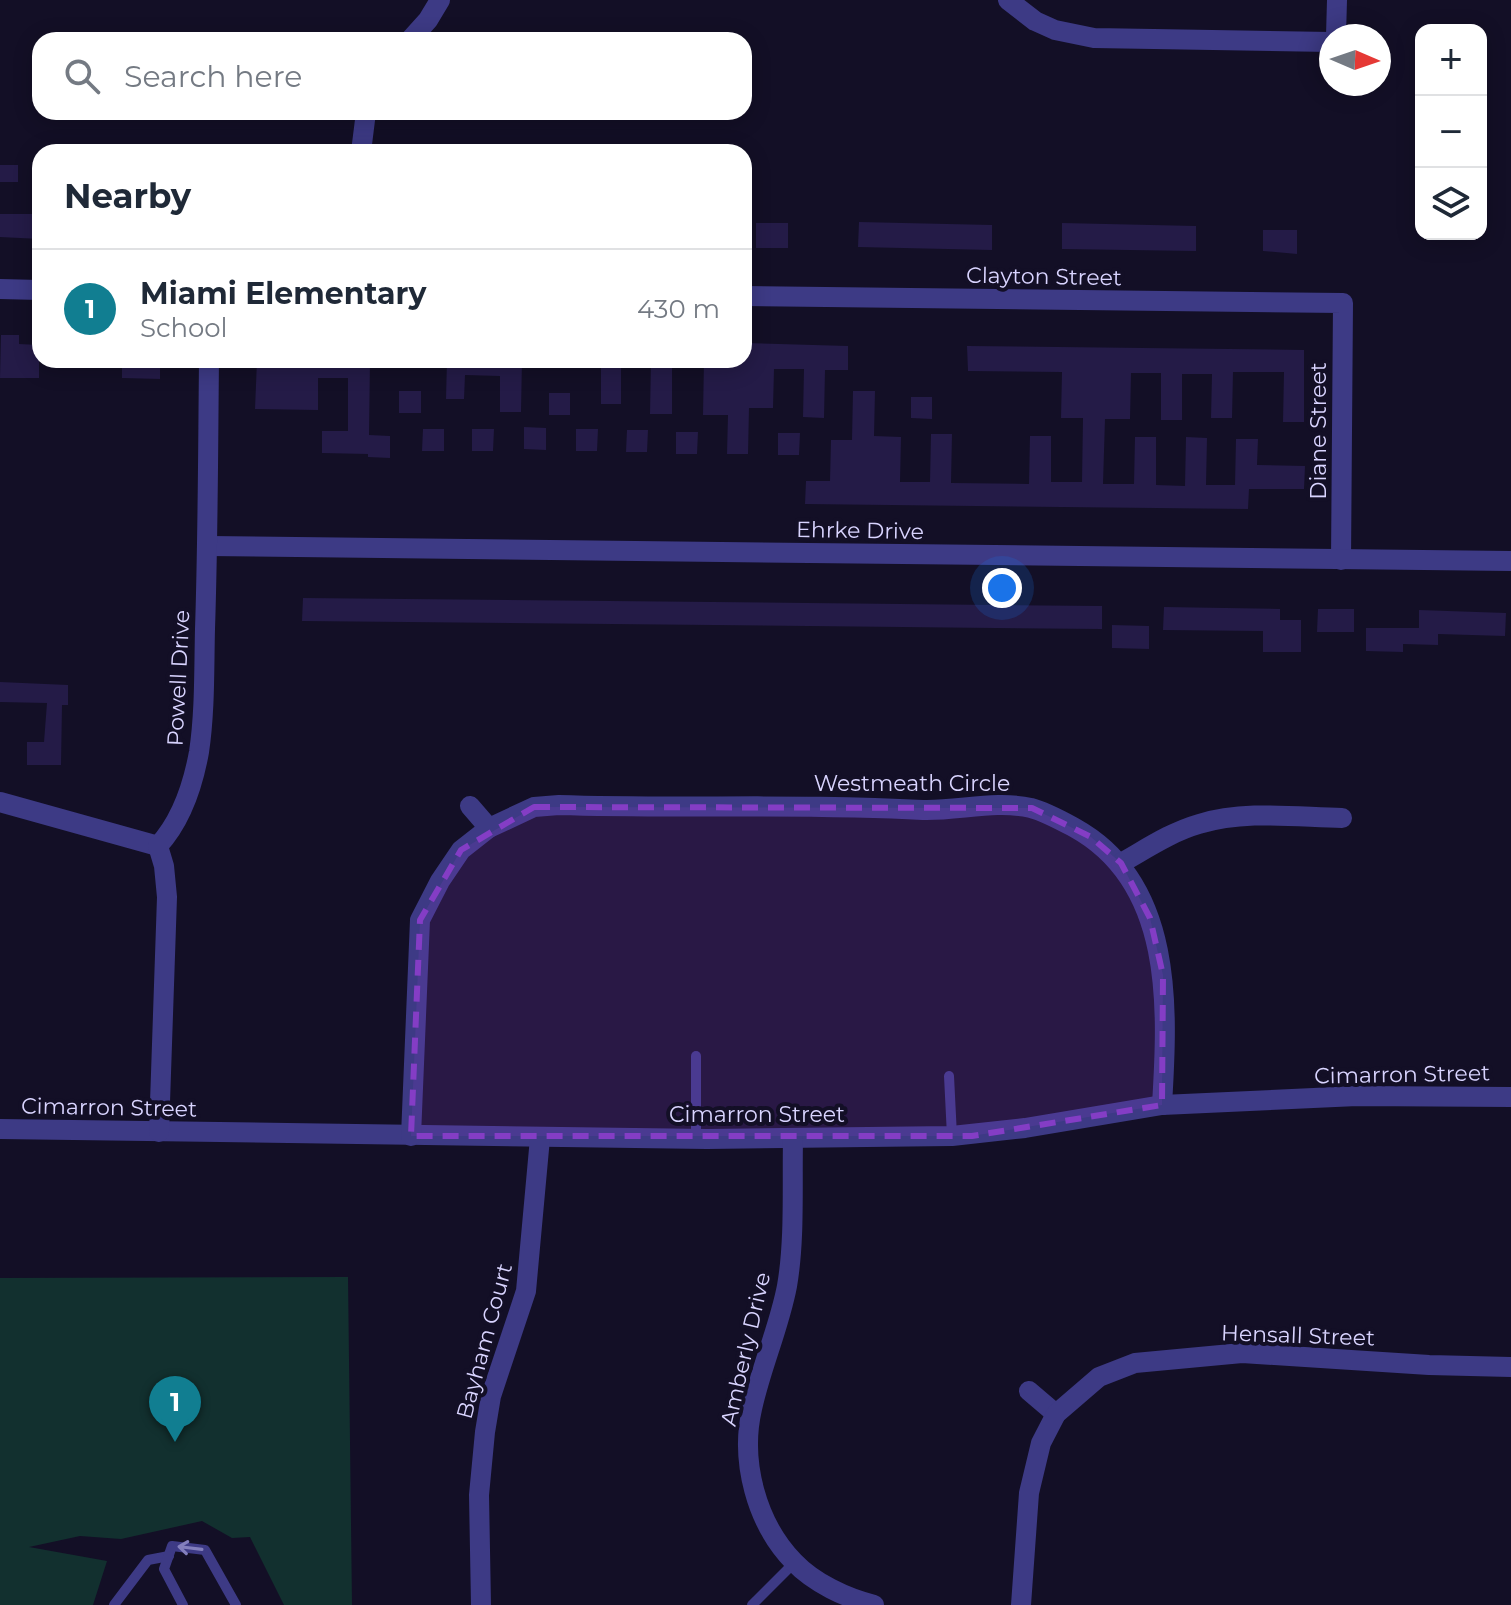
<!DOCTYPE html>
<meta charset="utf-8">
<style>
:root{--surface:#fff;--page:#f2f2f3;--text:#1f2937;--muted:#747a83;--line:#e0e1e3;--accent:#117e91}
body{margin:0;font-family:Montserrat,sans-serif;background:var(--page);color:var(--text)}
.controls{position:absolute;right:24px;top:24px;display:grid;overflow:hidden;border-radius:16px;box-shadow:0 4px 20px #0003}
.controls button{width:72px;height:72px;display:grid;place-items:center;padding:0;border:0;border-bottom:2px solid var(--line);background:var(--surface);color:var(--text);font:40px sans-serif}
.compass{position:absolute;left:1319px;top:24px;width:72px;height:72px;border-radius:50%;background:var(--surface);box-shadow:0 4px 20px #0003;rotate:92deg}
.you{position:absolute;left:1002px;top:588px;width:28px;height:28px;margin:-20px;border:6px solid #fff;border-radius:50%;background:#1a73e8;box-shadow:0 0 0 12px #1a73e833}
.badge{display:grid;place-items:center;width:52px;height:52px;border-radius:50%;background:var(--accent);color:#fff;font-size:26px;font-weight:700}
.pin{position:absolute;translate:-50% -66px;filter:drop-shadow(0 2px 4px #0008)}
.pin::after{content:'';position:absolute;top:42px;width:28px;height:24px;background:inherit;clip-path:polygon(0 0,100% 0,50% 100%)}
.list{margin:0;padding:0;list-style:none}
h2{display:flex;justify-content:space-between;align-items:center;height:104px;margin:0;padding:0 32px;font-size:34px}
h2 small{font-size:26px;font-weight:400;color:var(--muted)}
.list li{display:grid;grid-template-columns:52px 1fr auto;gap:24px;align-items:center;box-sizing:border-box;height:120px;padding:0 32px;border-top:2px solid var(--line)}
.list b{display:block;font-size:30px;white-space:nowrap}
.list p{margin:0;font-size:26px;white-space:nowrap;color:var(--muted)}
.list em{font-size:26px;font-style:normal;color:var(--muted)}
.icon{flex:none;width:44px;height:44px;fill:none;stroke:currentColor;stroke-width:2;stroke-linecap:round;stroke-linejoin:round}
.map{position:relative;flex:none;width:1511px;height:1605px;overflow:hidden}
.search{position:absolute;background:var(--surface);box-shadow:0 4px 20px #0003;left:32px;top:32px;width:720px;height:88px;display:flex;align-items:center;gap:20px;box-sizing:border-box;padding:0 28px;border-radius:24px;color:var(--muted);font-size:30px}
.panel{position:absolute;background:var(--surface);box-shadow:0 4px 20px #0003;left:32px;top:144px;width:720px;height:224px;border-radius:24px}
.map>svg:first-child{display:block}
.green{fill:#12302f}
.building{fill:#241b47}
.lines{fill:none;stroke-linecap:round;stroke-linejoin:round}
.lane{stroke:#3d3a85;stroke-width:10}
.street{stroke:#3d3a85;stroke-width:20}
.oneway{stroke:#837fbc}
.marked{fill:#843dc5;fill-opacity:0.2;stroke:#843dc5;stroke-width:6;stroke-dasharray:16 10;stroke-linejoin:round}
.labels{text-anchor:middle;stroke-width:8;stroke-linejoin:round;paint-order:stroke}
.street-label{font-size:22px;fill:#d9d4ff;stroke:#130f26}
</style>
<div class="map">
<svg width="1511" height="1605" viewBox="0 0 1511 1605">
<rect width="100%" height="100%" fill="#130f26"/>
<polygon class="green" points="348,1277 352,1605 284,1605 250,1537 232,1538 202,1521 121,1539 80,1536 29,1547 107,1561 93,1605 0,1605 0,1278"/>
<g class="building">
<rect x="0" y="165" width="18" height="17"/>
<polygon points="0,214 40,214 40,239 0,237"/>
<polygon points="859,222 992,225 992,250 858,247"/>
<rect x="756" y="223" width="32" height="25"/>
<polygon points="1062,223 1196,226 1196,251 1062,249"/>
<polygon points="1263,230 1297,230 1297,254 1263,251"/>
<polygon points="1,335 19,335 19,344 39,345 39,378 0,378"/>
<polygon points="744,343 848,346 848,370 825,370 824,418 803,417 804,369 774,369 773,408 749,408 748,454 727,454 728,415 703,415 704,360 744,360"/>
<polygon points="967,346 1304,350 1304,422 1283,422 1284,372 1233,372 1232,418 1211,418 1212,374 1182,374 1182,420 1161,420 1161,373 1131,373 1130,419 1105,419 1103,484 1134,484 1135,437 1156,437 1156,485 1185,486 1186,437 1207,438 1206,485 1235,485 1236,439 1258,439 1257,465 1305,466 1304,489 1249,489 1248,509 805,504 806,481 830,481 831,440 852,440 853,391 875,391 874,436 901,437 900,482 930,482 931,434 952,434 951,483 1029,484 1030,436 1051,436 1051,482 1082,482 1083,418 1061,418 1062,372 968,371"/>
<polygon points="122,360 160,360 160,379 122,378"/>
<polygon points="257,360 370,360 369,435 390,436 390,458 368,457 368,454 322,453 322,431 348,431 348,378 318,378 318,410 255,409"/>
<polygon points="447,360 522,360 521,412 500,412 500,376 465,375 464,399 446,399"/>
<rect x="601" y="360" width="20" height="44"/>
<polygon points="651,360 672,360 672,414 650,414"/>
<rect x="399" y="391" width="22" height="22"/>
<rect x="549" y="393" width="21" height="22"/>
<polygon points="911,397 932,397 932,419 911,418"/>
<polygon points="524,427 546,428 546,450 524,449"/>
<polygon points="423,429 444,429 444,451 422,451"/>
<polygon points="472,429 494,429 493,451 472,451"/>
<polygon points="576,429 598,429 597,451 576,451"/>
<polygon points="627,430 648,430 647,452 626,452"/>
<polygon points="676,432 698,432 697,454 676,454"/>
<polygon points="778,433 800,433 799,455 778,455"/>
<polygon points="303,598 1102,606 1102,629 302,621"/>
<polygon points="1164,607 1280,609 1280,620 1301,620 1301,652 1263,652 1263,631 1163,630"/>
<polygon points="1318,609 1354,609 1354,632 1317,632"/>
<polygon points="1419,610 1506,613 1505,636 1438,634 1438,645 1403,644 1403,652 1366,651 1366,628 1419,628"/>
<polygon points="1112,625 1149,626 1149,649 1112,648"/>
<polygon points="0,682 68,685 68,705 62,705 61,765 27,765 27,742 44,742 47,703 0,702"/>
</g>
<g class="lines">
<g class="lane">
<polyline points="949,1076 952,1136"/>
<polyline points="696,1138 696,1056"/>
<polyline points="114,1605 148,1560 169,1556"/>
<polyline points="183,1605 164,1569 172,1546 205,1550 236,1605"/>
<polyline points="752,1605 794,1563"/>
</g>
<g class="street">
<polyline points="1008,0 1035,21 1055,30 1094,38 1331,42"/>
<polyline points="1336,36 1337,0"/>
<polyline points="410,40 428,20 440,0"/>
<polyline points="361,152 366,112"/>
<polyline points="0,289 40,290"/>
<polyline points="744,296 1343,303 1341,560"/>
<polyline points="208,546 1511,561"/>
<polyline points="0,802 158,846"/>
<path d="M489,828l45,-21 25,-2c121,4 243,-2 364,5 36,1 72,-10 108,-2 15,4 31,13 44,20 99,55 93,179 87,277"/>
<path d="M1121,863c25,-14 50,-31 78,-39 46,-14 96,-7 143,-6"/>
<polyline points="0,1129 707,1139 952,1136 1025,1128 1162,1105 1357,1096 1511,1097"/>
<path d="M159,1132l8,-235 -3,-31 -6,-20c23,-25 35,-61 41,-94 6,-40 5,-82 6,-123 3,-89 3,-179 4,-269"/>
<polyline points="411,1136 420,920 440,881 461,850 489,828 470,806"/>
<path d="M793,1139c-1,47 2,101 -6,147 -8,42 -26,81 -35,123 -12,52 4,114 42,153 20,21 52,36 80,43"/>
<polyline points="1029,1391 1056,1414"/>
<polyline points="481,1605 479,1495 485,1432 491,1396 526,1291 540,1138"/>
<polyline points="1021,1605 1029,1493 1041,1443 1056,1414 1099,1377 1135,1363 1242,1353 1429,1365 1511,1367"/>
</g>
</g>
<defs><path id="oneway-shaft" d="M-6 0H5M1.5-3L5.5 0L1.5 3" fill="none" stroke-width="1.6" stroke-linecap="round" stroke-linejoin="round" transform="scale(2)"/></defs>
<use class="oneway" href="#oneway-shaft" transform="translate(190 1548) rotate(-173)"/>
<path class="marked" d="M534,807l498,1 59,29 30,26 29,55 13,57 -1,130 -190,31h-561l9,-216 41,-70z"/>
<g class="labels">
<g class="street-label">
<text transform="translate(1044 276) rotate(1)" y="8">Clayton Street</text>
<text transform="translate(1318 431) rotate(-90)" y="8">Diane Street</text>
<text transform="translate(860 530) rotate(1)" y="8">Ehrke Drive</text>
<text transform="translate(178 678) rotate(-87)" y="8">Powell Drive</text>
<text x="912" y="791">Westmeath Circle</text>
<text transform="translate(1402 1074) rotate(-1)" y="8">Cimarron Street</text>
<text transform="translate(109 1107) rotate(1)" y="8">Cimarron Street</text>
<text x="757" y="1122">Cimarron Street</text>
<text transform="translate(1298 1335) rotate(2)" y="8">Hensall Street</text>
<text transform="translate(484 1341) rotate(-75)" y="8">Bayham Court</text>
<text transform="translate(745 1349) rotate(-77)" y="8">Amberly Drive</text>
</g>
</g>
</svg>
<div class="controls">
<button>+</button>
<button>−</button>
<button><svg class="icon" aria-label="layers" viewBox="0 0 24 24"><path d="M12 4l9 5-9 5-9-5zM3 14l9 5 9-5"/></svg></button>
</div>
<svg class="compass" viewBox="-18 -18 36 36"><path d="M0-13l5 13h-10z" fill="#e53935"/><path d="M0 13l5-13h-10z" fill="#747a83"/></svg>
<div class="you"></div>
<div class="pin badge" style="left:175px;top:1442px">1</div>
<div class="search"><svg class="icon" aria-label="search" viewBox="0 0 24 24"><circle cx="10" cy="10" r="6"/><path d="M15 15l6 6"/></svg>Search here</div>
<section class="panel">
<h2>Nearby<small></small></h2>
<ul class="list">
<li><span class="badge">1</span><div><b>Miami Elementary</b><p>School</p></div><em>430 m</em></li>
</ul>
</section>
</div>
